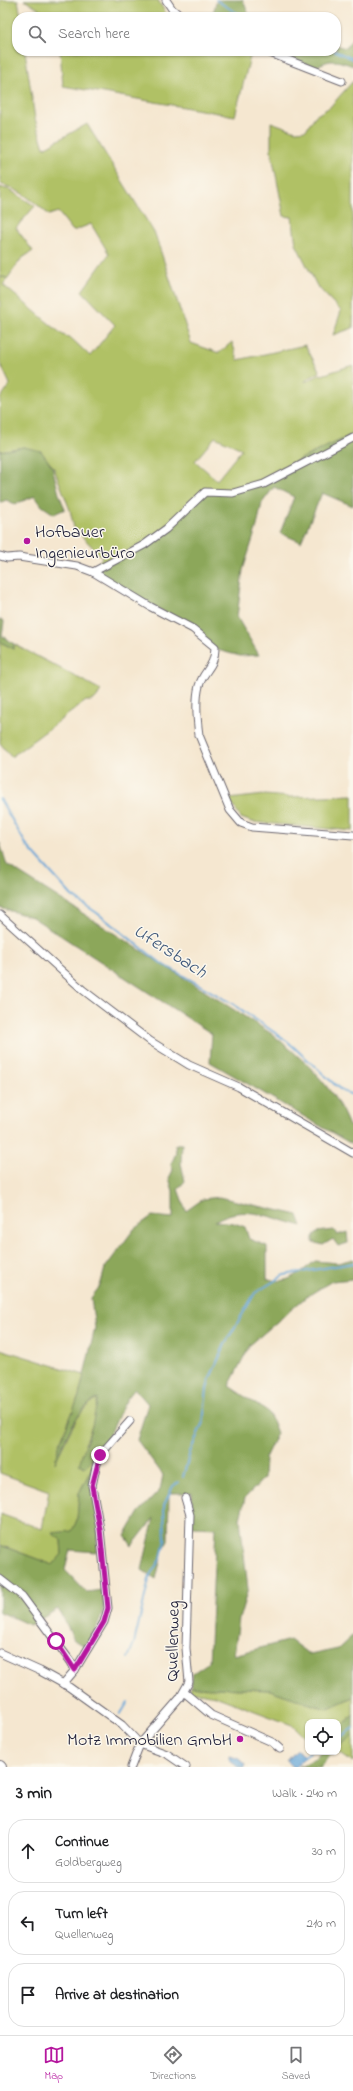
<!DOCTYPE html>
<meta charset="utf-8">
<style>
:root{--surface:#fff;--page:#f2f2f2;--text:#202124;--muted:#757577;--line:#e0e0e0;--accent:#b5179e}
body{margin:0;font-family:"Indie Flower",sans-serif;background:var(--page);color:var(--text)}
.controls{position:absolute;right:12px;bottom:12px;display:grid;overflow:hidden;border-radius:8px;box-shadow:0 1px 3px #0004}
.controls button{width:36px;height:36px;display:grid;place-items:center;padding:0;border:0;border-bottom:1px solid var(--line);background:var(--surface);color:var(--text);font:20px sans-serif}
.stop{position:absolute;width:12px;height:12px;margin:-9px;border:3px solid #b5179e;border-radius:50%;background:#fff}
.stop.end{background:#b5179e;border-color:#fff;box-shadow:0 1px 4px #0008}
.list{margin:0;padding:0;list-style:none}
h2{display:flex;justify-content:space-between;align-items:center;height:52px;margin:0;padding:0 16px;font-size:17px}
h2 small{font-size:13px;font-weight:400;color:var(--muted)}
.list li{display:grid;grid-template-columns:26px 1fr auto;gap:12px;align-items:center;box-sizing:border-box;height:64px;margin:0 8px 8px;padding:0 8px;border:1px solid var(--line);border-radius:16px}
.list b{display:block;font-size:15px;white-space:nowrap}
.list p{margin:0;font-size:13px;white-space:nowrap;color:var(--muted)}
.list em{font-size:13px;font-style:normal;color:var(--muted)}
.icon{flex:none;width:22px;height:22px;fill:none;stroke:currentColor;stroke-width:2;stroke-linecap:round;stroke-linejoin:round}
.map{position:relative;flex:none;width:353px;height:1767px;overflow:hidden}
.search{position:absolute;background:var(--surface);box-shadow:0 1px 3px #0004;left:12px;right:12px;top:12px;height:44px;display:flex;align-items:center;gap:10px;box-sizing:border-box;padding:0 14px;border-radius:16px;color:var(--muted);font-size:15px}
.sheet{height:268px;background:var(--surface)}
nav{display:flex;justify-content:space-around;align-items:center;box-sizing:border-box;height:56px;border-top:1px solid var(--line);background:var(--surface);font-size:11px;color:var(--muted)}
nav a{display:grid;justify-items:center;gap:2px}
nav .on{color:var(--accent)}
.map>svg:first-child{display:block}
.green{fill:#b0c165;stroke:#697250;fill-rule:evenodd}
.forest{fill:#8ca75a;stroke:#57644a}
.water{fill:#64a4d7;stroke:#436389}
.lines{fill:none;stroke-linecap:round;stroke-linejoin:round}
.stream{stroke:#64a4d7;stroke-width:2}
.minor-casing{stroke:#6c676f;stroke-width:9}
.secondary-casing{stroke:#6c676f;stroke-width:12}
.minor{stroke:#fff;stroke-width:7}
.secondary{stroke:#fff;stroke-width:10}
.route{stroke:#b5179e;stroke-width:5}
.poi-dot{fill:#b5179e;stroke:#fbf7ec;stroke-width:1.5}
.labels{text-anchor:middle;stroke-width:3;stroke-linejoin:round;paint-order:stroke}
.poi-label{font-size:18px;fill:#22223b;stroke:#fbf7ec;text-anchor:start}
.street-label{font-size:18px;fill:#22223b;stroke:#fbf7ec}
.water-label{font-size:19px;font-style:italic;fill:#3c5679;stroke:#fbf7ec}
</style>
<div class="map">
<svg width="353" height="1767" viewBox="0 0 353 1767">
<rect width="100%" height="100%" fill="#fbf7ec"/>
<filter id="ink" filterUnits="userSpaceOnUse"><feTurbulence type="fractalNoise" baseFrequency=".025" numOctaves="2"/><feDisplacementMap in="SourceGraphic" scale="8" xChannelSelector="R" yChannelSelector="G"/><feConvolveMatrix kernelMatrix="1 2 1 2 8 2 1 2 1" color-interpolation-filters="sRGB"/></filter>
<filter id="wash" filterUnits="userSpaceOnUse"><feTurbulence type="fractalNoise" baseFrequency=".012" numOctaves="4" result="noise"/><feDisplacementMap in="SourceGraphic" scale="16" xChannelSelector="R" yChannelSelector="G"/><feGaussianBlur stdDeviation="0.9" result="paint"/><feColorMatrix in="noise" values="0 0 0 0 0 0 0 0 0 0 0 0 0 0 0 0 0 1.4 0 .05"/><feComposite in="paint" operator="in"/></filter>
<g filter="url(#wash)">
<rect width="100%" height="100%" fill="#f5e7d0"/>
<g class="green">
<path d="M0,0h18l3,17h-4v34h8l10,68 9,29 43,-24 68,110 36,109 28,10 13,-11 6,18 67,-15 15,27 -13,7 -2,3 16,-8 1,1 31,-10v69l-71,34 -16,15 -100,46 -73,43 9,-15 -28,-29 -4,-18 -17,-44 -29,-19 -24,4v-52l10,-15 -10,-21v-86l7,1 -7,-2v-89l10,3 25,16 -19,22 17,23 -12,8 -18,26 60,50 8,3 19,18 25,-31 -33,-34 27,-37 -18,-30 -18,7 -15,-19 -9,3c-14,-13 -30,-26 -49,-31zM215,437l27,12 -25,31 -22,-19z"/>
<polygon points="24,0 158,0 168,17 52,17"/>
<polygon points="60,51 246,51 251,53 235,116 63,86"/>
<polygon points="353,81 353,328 333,335 341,311 317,286 296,244 292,217 284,216 271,150 271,122 296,131 306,130 315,116 330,107"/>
<path d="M0,642l13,6 1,-4 87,46c-4,7 -6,12 -15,11l-75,56 -11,-14z"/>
<polygon points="264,795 290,797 353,795 353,831 252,822 241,818 229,799"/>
<path d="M0,1349l84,26 -5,21 -21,52 -2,12c12,-21 20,-51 43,-62l-7,28 -7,18 6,17 11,-14 -23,46 -2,27 -5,12 -19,1 8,7 1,15 -9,10 -53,-20v-31l42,15 7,-38 -49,-18z"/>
<polygon points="191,1687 270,1690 326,1709 353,1697 353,1714 338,1731 338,1722 308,1722 308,1750 302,1743 305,1738 292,1725 215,1696 195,1692 192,1697 189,1693"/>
<polygon points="353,1736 353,1762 338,1751 338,1747"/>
</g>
<g class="forest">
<polygon points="217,0 243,0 248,13 254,17 209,17 212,16"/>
<path d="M353,38v28c-16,-6 -24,-8 -38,2l-37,-17h58v-6l10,3z"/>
<polygon points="353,434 353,506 322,493 301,542 280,533 294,497 274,487 262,503 257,526 243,570 237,617 259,655 240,656 217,650 193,628 93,573 144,545 205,495 265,485 282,468"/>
<polygon points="24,447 41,451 52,466 59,494 65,509 54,514 42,506 35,496 15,504 6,500 0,503 0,451"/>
<polygon points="0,619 4,621 2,636 14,644 14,649 0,642"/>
<path d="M0,843l7,22 265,169c33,27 61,51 77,92l4,1v18l-143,-83 2,-28 -180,-117 -32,-9z"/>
<path d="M177,1144h5l-1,19 4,18 -7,8 8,22 17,-12 16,-2 79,18 4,11c-31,-8 -58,-23 -87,-5l19,2 11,4 4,12 18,7v32c19,9 34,-6 48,-17l23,2 15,-4v20l-21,2 -26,16 -56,48 -21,41 40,27 8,20 -12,25 -1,20 -19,20 -5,21 8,70 -9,30 -5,36 56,-15 20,15 28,-6 15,-14v62l-27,12 -56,-19 -79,-3 2,-14 16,-11 7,-134 -24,-1v-34h-23l-1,48 -5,8 -7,30 -14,-9 12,-52 -22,28 -7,-10 14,-24 21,-22 3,-15 -26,-35 11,-36 -13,-15c-12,12 -16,27 -24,43 -6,13 -16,25 -26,35l-6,-3 13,-38 6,-28c-21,10 -34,43 -43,65l3,-15 21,-52 16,-68 -4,-30 9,-12 5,-18 29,-39 18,-13 21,2v-27l-4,-13 4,-8 -2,-6 5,-11 -1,-8z"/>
<polygon points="334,1230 337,1235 347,1232 348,1243 338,1246 333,1239 323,1245 313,1242 313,1237 317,1232"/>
<path d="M94,1465l4,66 -2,21 -26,-2 -5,20 21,22 16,-2c6,21 -6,39 -15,57l-13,-7 -16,-31 -28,16 -30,-13v-67l53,20 9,-11 -1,-14 -9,-7 20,-2 5,-11 2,-27z"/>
<polygon points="353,1714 353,1736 338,1747 338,1731"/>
<polygon points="321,1752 333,1752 320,1767 299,1767 316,1758"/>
</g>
<g class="water">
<polygon points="297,1750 305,1756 296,1767 292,1767 287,1761"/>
<polygon points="229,1756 237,1758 246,1764 245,1767 239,1767 229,1759"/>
</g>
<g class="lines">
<g class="stream">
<polyline points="216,0 243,17"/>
<polyline points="335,51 353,59"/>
<polyline points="0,799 27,846 72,896 97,913 161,963 233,1004 287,1041 342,1091 353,1095"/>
<polyline points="183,1477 190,1452 203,1422 207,1389 210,1378 226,1342 255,1293 284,1275 353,1263"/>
<polyline points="128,1658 134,1643 150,1575 161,1558 165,1541 164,1505 173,1486 179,1482"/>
<polyline points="120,1715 128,1702"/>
<polyline points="338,1739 353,1728"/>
<polyline points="303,1757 310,1752"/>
</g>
</g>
</g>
<g filter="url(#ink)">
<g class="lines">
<defs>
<g id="minor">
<polyline points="166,0 172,9 182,17"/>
<polyline points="265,51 342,81"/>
<path d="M0,556l7,2 12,-1 58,9 16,6 58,35 42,22 22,18c0,21 -11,22 -16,39 -4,15 -2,34 0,49l31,75 11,13 11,4 101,8"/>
<polyline points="93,572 144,545 166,529 205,492 233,493 264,484 353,438"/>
<polyline points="0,915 83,990 150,1041 189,1065 239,1087 353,1153"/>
<polyline points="0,1579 22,1596 71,1662 75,1670 63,1684"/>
<polyline points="0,1653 40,1671 69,1687 122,1725 140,1744 167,1754 186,1767"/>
<polyline points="75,1670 104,1622 108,1608 100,1529 92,1486 96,1467 100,1455 130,1421"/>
<polyline points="184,1692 211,1715 272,1742 280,1749"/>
<polyline points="131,1767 140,1744 180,1698 189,1682 186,1648 190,1515 185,1498"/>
</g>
<polyline id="secondary" points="0,1766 1,1767"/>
</defs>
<use href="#minor" class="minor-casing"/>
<use href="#secondary" class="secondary-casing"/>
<use href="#minor" class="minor"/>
<use href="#secondary" class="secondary"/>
</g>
</g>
<g class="lines" filter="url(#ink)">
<polyline class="route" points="56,1641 75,1670 104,1622 108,1608 100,1529 92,1486 100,1455"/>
</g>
<g class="poi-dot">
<circle cx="27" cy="541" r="4"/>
<circle cx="240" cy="1739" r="4"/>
</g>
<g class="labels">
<g class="poi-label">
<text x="35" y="537">Hofbauer<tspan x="35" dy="21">Ingenieurbüro</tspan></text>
<text x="232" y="1745" text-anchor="end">Motz Immobilien GmbH</text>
</g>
<g class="street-label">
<text transform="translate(172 1641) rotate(-89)" y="6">Quellenweg</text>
</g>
<g class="water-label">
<text transform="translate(171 950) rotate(33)" y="7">Ufersbach</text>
</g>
</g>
</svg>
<div class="controls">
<button><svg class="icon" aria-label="locate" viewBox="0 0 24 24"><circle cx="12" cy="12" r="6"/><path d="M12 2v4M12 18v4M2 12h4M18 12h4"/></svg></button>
</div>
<div class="stop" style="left:56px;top:1641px"></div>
<div class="stop end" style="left:100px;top:1455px"></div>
<div class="search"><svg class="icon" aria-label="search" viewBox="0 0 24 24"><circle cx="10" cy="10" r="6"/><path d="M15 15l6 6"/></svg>Search here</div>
</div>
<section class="sheet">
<h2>3 min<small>Walk · 240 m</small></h2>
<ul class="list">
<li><svg class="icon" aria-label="ahead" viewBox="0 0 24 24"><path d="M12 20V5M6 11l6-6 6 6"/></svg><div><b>Continue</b><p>Goldbergweg</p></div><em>30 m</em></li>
<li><svg class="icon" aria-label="left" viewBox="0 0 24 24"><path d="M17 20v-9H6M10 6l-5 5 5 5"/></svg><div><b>Turn left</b><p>Quellenweg</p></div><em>210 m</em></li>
<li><svg class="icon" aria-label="arrive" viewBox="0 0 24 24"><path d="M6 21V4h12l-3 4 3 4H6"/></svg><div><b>Arrive at destination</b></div></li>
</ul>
</section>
<nav>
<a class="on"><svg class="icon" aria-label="map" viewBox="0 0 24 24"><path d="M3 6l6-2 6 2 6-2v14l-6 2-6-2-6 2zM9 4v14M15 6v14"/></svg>Map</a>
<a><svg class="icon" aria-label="directions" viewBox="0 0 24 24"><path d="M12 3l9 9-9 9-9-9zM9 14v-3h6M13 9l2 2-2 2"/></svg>Directions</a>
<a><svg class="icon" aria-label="saved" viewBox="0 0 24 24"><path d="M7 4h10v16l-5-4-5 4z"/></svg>Saved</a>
</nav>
